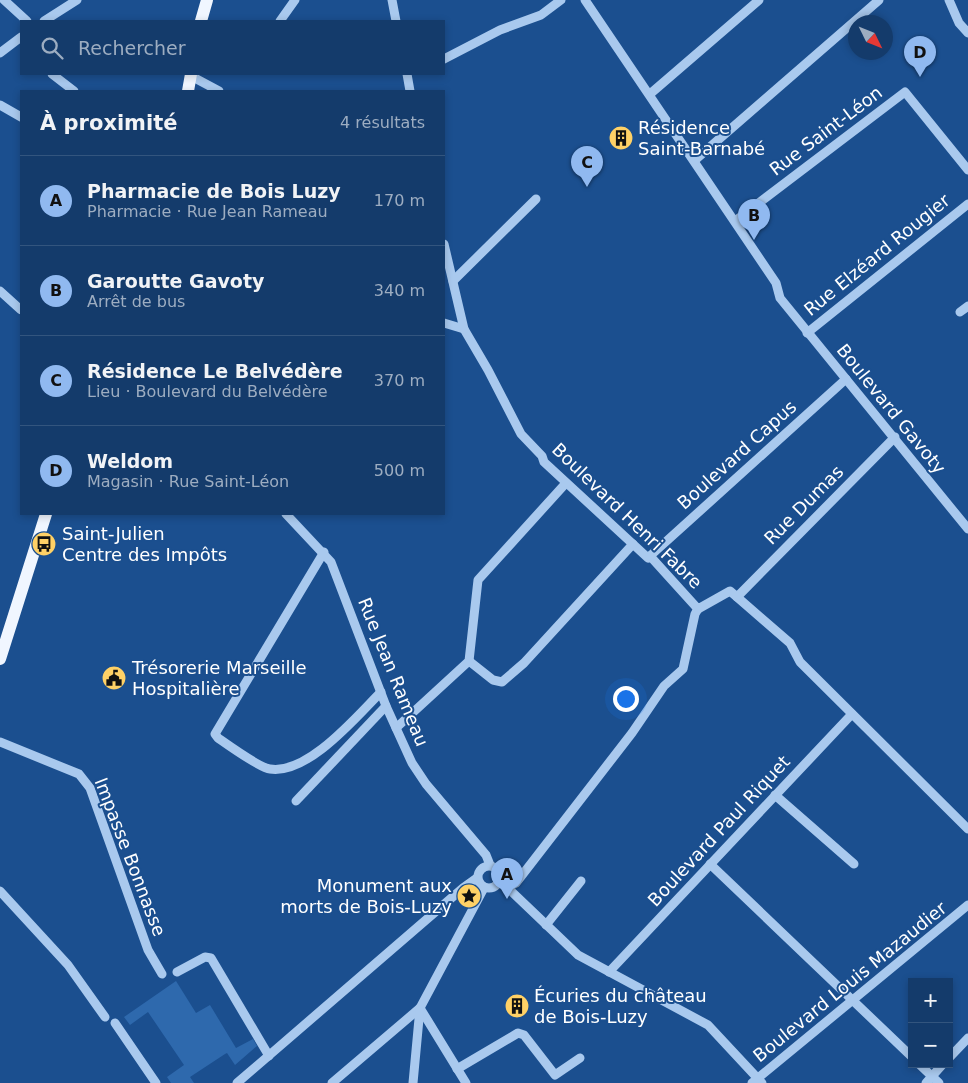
<!DOCTYPE html>
<html lang="fr">
<meta charset="utf-8">
<style>
:root{--surface:#143b6b;--page:#1d4271;--text:#f1f3f6;--muted:#9dadc1;--line:#33557e;--accent:#90b9f0}
body{margin:0;font-family:"DejaVu Sans",sans-serif;background:var(--page);color:var(--text)}
.controls{position:absolute;right:15px;bottom:15px;display:grid;overflow:hidden;border-radius:0px;box-shadow:0 2px 8px #0003}
.controls button{width:45px;height:45px;display:grid;place-items:center;padding:0;border:0;border-bottom:1px solid var(--line);background:var(--surface);color:var(--text);font:25px sans-serif}
.compass{position:absolute;left:848px;top:15px;width:45px;height:45px;border-radius:50%;background:var(--surface);box-shadow:0 2px 8px #0003;rotate:133deg}
.you{position:absolute;left:625px;top:698px;width:18px;height:18px;margin:-12px;border:4px solid #fff;border-radius:50%;background:#1a73e8;box-shadow:0 0 0 8px #1a73e833}
.badge{display:grid;place-items:center;width:32px;height:32px;border-radius:50%;background:var(--accent);color:#111;font-size:16px;font-weight:700}
.pin{position:absolute;translate:-50% -41px;filter:drop-shadow(0 1px 2px #0008)}
.pin::after{content:'';position:absolute;top:26px;width:18px;height:15px;background:inherit;clip-path:polygon(0 0,100% 0,50% 100%)}
.list{margin:0;padding:0;list-style:none}
h2{display:flex;justify-content:space-between;align-items:center;height:65px;margin:0;padding:0 20px;font-size:21px}
h2 small{font-size:16px;font-weight:400;color:var(--muted)}
.list li{display:grid;grid-template-columns:32px 1fr auto;gap:15px;align-items:center;box-sizing:border-box;height:90px;padding:0 20px;border-top:1px solid var(--line)}
.list b{display:block;font-size:19px;white-space:nowrap}
.list p{margin:0;font-size:16px;white-space:nowrap;color:var(--muted)}
.list em{font-size:16px;font-style:normal;color:var(--muted)}
.icon{flex:none;width:28px;height:28px;fill:none;stroke:currentColor;stroke-width:2;stroke-linecap:round;stroke-linejoin:round}
.map{position:relative;flex:none;width:968px;height:1083px;overflow:hidden}
.search{position:absolute;background:var(--surface);box-shadow:0 2px 8px #0003;left:20px;top:20px;width:425px;height:55px;display:flex;align-items:center;gap:12px;box-sizing:border-box;padding:0 18px;border-radius:0px;color:var(--muted);font-size:19px}
.panel{position:absolute;background:var(--surface);box-shadow:0 2px 8px #0003;left:20px;top:90px;width:425px;height:425px;border-radius:0px}
.map>svg:first-child{display:block}
.green{fill:#2e69ad}
.lines{fill:none;stroke-linecap:round;stroke-linejoin:round}
.minor{stroke:#a9c9ee;stroke-width:9}
.major{stroke:#f0f6ff;stroke-width:12}
.labels{text-anchor:middle;stroke-width:4;stroke-linejoin:round;paint-order:stroke}
.poi-label{font-size:18px;fill:#fff;stroke:#1b4f8f;text-anchor:start}
.street-label{font-size:18px;fill:#fff;stroke:#1b4f8f}
</style>
<div class="map">
<svg width="968" height="1083" viewBox="0 0 968 1083">
<rect width="100%" height="100%" fill="#1b4f8f"/>
<polygon class="green" points="176,981 196,1013 210,1005 236,1048 253,1039 257,1046 235,1065 227,1053 225,1054 190,1077 194,1083 171,1083 167,1077 184,1065 148,1012 130,1025 124,1017"/>
<g class="lines">
<g class="minor">
<polyline points="4,0 27,21"/>
<polyline points="392,0 396,21"/>
<polyline points="585,0 776,283 780,298 968,529"/>
<polyline points="949,0 959,23 968,33"/>
<polyline points="44,21 77,0"/>
<polyline points="280,21 295,0"/>
<polyline points="0,53 21,37"/>
<polyline points="444,59 500,30 541,15 561,0"/>
<polyline points="52,74 74,91"/>
<polyline points="407,74 410,91"/>
<polyline points="191,76 219,91"/>
<polyline points="650,94 759,0"/>
<polyline points="0,105 21,117"/>
<polyline points="695,160 879,0"/>
<polyline points="735,221 905,92 968,170"/>
<polyline points="444,244 464,329 488,370 521,434 542,456 544,462 648,558 650,556 698,609 730,591 737,597 790,643 800,662 968,829"/>
<polyline points="453,281 536,199"/>
<polyline points="0,291 21,310"/>
<polyline points="960,312 968,306"/>
<polyline points="444,323 464,329"/>
<polyline points="807,333 968,204"/>
<polyline points="286,514 331,562 386,706 412,763 426,784 486,855 490,865"/>
<path d="M324,552l-109,182 3,4c10,7 42,30 52,31 38,6 87,-53 111,-77"/>
<polyline points="650,556 846,379"/>
<polyline points="737,597 895,437"/>
<polyline points="469,661 493,680 502,682 524,663 633,544"/>
<polyline points="396,728 469,661 478,580 566,483"/>
<polyline points="0,742 79,774 90,788 148,950 162,974"/>
<polyline points="775,795 854,864"/>
<polyline points="296,801 386,706"/>
<polyline points="710,864 912,1057"/>
<circle cx="489" cy="877" r="11"/>
<polyline points="501,875 512,892 578,955 708,1025 762,1083"/>
<polyline points="510,886 516,883 632,733 664,686 683,669 695,614 698,609"/>
<polyline points="0,891 68,965 105,1017"/>
<polyline points="546,925 581,881"/>
<polyline points="177,972 205,957 211,958 269,1056"/>
<polyline points="609,972 852,714"/>
<polyline points="115,1023 156,1083"/>
<polyline points="949,1058 968,1038"/>
<polyline points="919,1064 939,1083"/>
<polyline points="457,1069 518,1033 524,1035 555,1075 580,1058"/>
<polyline points="237,1083 463,888 477,878"/>
<polyline points="332,1083 420,1008 466,1083"/>
<polyline points="413,1083 420,1008 484,888"/>
<polyline points="752,1083 968,905"/>
<polyline points="926,1083 943,1064"/>
</g>
<g class="major">
<polyline points="201,21 207,0"/>
<polyline points="188,91 191,74"/>
<polyline points="0,659 46,514"/>
</g>
</g>
<defs>
<symbol id="building-disc" viewBox="-11 -11 22 22"><circle r="9.5" fill="#ffd166" stroke="#1b4f8f"/><path d="M-4-6H4V6H1V3H-1V6H-4ZM-2.5-4.3h1.7v1.8h-1.7ZM.8-4.3h1.7v1.8H.8ZM-2.5-1h1.7V.8h-1.7ZM.8-1h1.7V.8H.8Z" fill="#111"/></symbol>
<symbol id="bus-disc" viewBox="-11 -11 22 22"><circle r="9.5" fill="#ffd166" stroke="#1b4f8f"/><path d="M-5-6H5V4H4V6H2V4H-2V6H-4V4H-5ZM-3.5-4V0h7V-4ZM-3.5 1.2v1.5H-2V1.2ZM2 1.2v1.5H3.5V1.2Z" fill="#111"/></symbol>
<symbol id="civic-disc" viewBox="-11 -11 22 22"><circle r="9.5" fill="#ffd166" stroke="#1b4f8f"/><path d="M-.6-6.5H3V-4.5H.6V-3L4-1V1h2V6H-6V1h2V-1L-.6-3ZM-1.2 2.5V6h2.4V2.5Z" fill="#111"/></symbol>
<symbol id="sight-disc" viewBox="-11 -11 22 22"><circle r="9.5" fill="#ffd166" stroke="#1b4f8f"/><path d="M0-6L1.8-2.2L6-1.7L2.9 1.2L3.7 5.4L0 3.3L-3.7 5.4L-2.9 1.2L-6-1.7L-1.8-2.2Z" fill="#111"/></symbol>
</defs>
<g fill-rule="evenodd">
<use href="#building-disc" x="607" y="124" width="28" height="28"/>
<use href="#bus-disc" x="30" y="530" width="28" height="28"/>
<use href="#civic-disc" x="100" y="664" width="28" height="28"/>
<use href="#sight-disc" x="455" y="882" width="28" height="28"/>
<use href="#building-disc" x="503" y="992" width="28" height="28"/>
</g>
<g class="labels">
<g class="poi-label">
<text x="638" y="134">Résidence<tspan x="638" dy="21">Saint-Barnabé</tspan></text>
<text x="62" y="540">Saint-Julien<tspan x="62" dy="21">Centre des Impôts</tspan></text>
<text x="132" y="674">Trésorerie Marseille<tspan x="132" dy="21">Hospitalière</tspan></text>
<text x="452" y="892" text-anchor="end">Monument aux<tspan x="452" dy="21">morts de Bois-Luzy</tspan></text>
<text x="534" y="1002">Écuries du château<tspan x="534" dy="21">de Bois-Luzy</tspan></text>
</g>
<g class="street-label">
<text transform="translate(826 131) rotate(-37)" y="6">Rue Saint-Léon</text>
<text transform="translate(877 255) rotate(-39)" y="6">Rue Elzéard Rougier</text>
<text transform="translate(891 409) rotate(51)" y="6">Boulevard Gavoty</text>
<text transform="translate(737 455) rotate(-42)" y="6">Boulevard Capus</text>
<text transform="translate(804 505) rotate(-45)" y="6">Rue Dumas</text>
<text transform="translate(627 516) rotate(44)" y="6">Boulevard Henri Fabre</text>
<text transform="translate(393 672) rotate(68)" y="6">Rue Jean Rameau</text>
<text transform="translate(719 831) rotate(-47)" y="6">Boulevard Paul Riquet</text>
<text transform="translate(130 857) rotate(69)" y="6">Impasse Bonnasse</text>
<text transform="translate(850 982) rotate(-39)" y="6">Boulevard Louis Mazaudier</text>
</g>
</g>
</svg>
<div class="controls">
<button>+</button>
<button>−</button>
</div>
<svg class="compass" viewBox="-18 -18 36 36"><path d="M0-13l5 13h-10z" fill="#e53935"/><path d="M0 13l5-13h-10z" fill="#9dadc1"/></svg>
<div class="you"></div>
<div class="pin badge" style="left:507px;top:899px">A</div>
<div class="pin badge" style="left:754px;top:240px">B</div>
<div class="pin badge" style="left:587px;top:187px">C</div>
<div class="pin badge" style="left:920px;top:77px">D</div>
<div class="search"><svg class="icon" aria-label="search" viewBox="0 0 24 24"><circle cx="10" cy="10" r="6"/><path d="M15 15l6 6"/></svg>Rechercher</div>
<section class="panel">
<h2>À proximité<small>4 résultats</small></h2>
<ul class="list">
<li><span class="badge">A</span><div><b>Pharmacie de Bois Luzy</b><p>Pharmacie · Rue Jean Rameau</p></div><em>170 m</em></li>
<li><span class="badge">B</span><div><b>Garoutte Gavoty</b><p>Arrêt de bus</p></div><em>340 m</em></li>
<li><span class="badge">C</span><div><b>Résidence Le Belvédère</b><p>Lieu · Boulevard du Belvédère</p></div><em>370 m</em></li>
<li><span class="badge">D</span><div><b>Weldom</b><p>Magasin · Rue Saint-Léon</p></div><em>500 m</em></li>
</ul>
</section>
</div>
